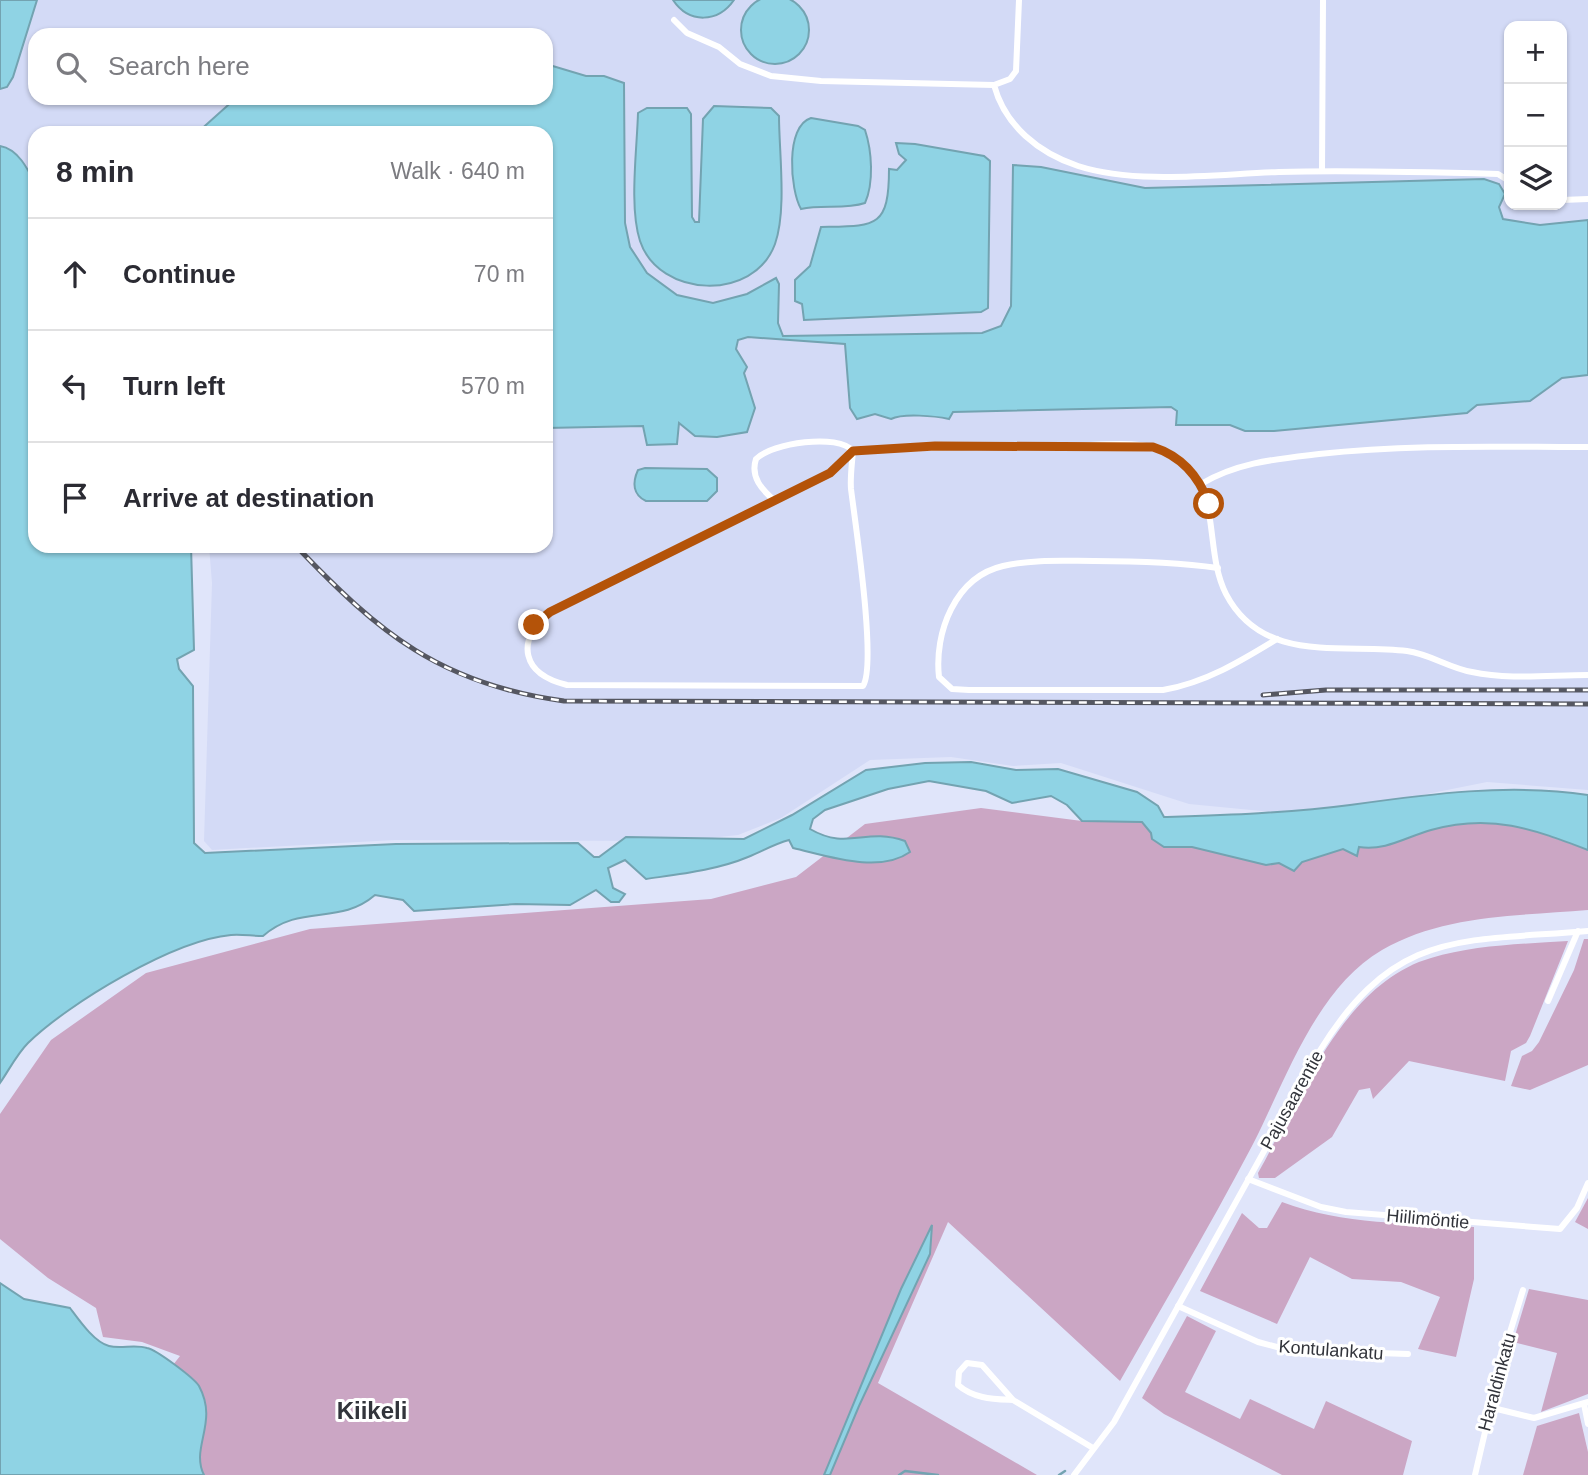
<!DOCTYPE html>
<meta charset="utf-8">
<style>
:root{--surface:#fff;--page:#f7f7f7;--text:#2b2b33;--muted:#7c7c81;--line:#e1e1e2}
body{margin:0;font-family:Arial,sans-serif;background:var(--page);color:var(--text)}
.controls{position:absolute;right:21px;top:21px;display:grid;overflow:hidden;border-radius:14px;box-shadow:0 2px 5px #0004}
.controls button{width:63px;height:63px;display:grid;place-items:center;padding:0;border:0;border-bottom:2px solid var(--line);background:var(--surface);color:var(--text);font:35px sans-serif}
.stop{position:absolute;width:21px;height:21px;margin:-16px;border:5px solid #b45309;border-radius:50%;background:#fff}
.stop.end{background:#b45309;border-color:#fff;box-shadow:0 2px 7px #0008}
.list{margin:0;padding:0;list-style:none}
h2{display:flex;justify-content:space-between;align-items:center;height:91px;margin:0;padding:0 28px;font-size:30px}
h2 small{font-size:23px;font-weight:400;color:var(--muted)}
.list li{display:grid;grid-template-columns:46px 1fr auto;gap:21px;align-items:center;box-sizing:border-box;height:112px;padding:0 28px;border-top:2px solid var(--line)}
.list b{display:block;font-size:26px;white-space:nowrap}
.list em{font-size:23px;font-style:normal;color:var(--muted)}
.icon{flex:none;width:38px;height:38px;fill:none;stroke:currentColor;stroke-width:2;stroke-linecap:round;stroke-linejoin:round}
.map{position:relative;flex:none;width:1588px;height:1475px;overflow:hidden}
.search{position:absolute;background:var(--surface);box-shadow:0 2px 5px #0004;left:28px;top:28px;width:525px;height:77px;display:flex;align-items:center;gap:18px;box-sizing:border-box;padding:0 24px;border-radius:21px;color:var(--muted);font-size:26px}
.panel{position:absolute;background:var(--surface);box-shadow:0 2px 5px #0004;left:28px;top:126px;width:525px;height:427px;border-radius:21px}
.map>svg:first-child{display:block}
.built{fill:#d3daf6;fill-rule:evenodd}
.green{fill:#cba6c4}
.water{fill:#8fd3e4;stroke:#73a3b1;stroke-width:2}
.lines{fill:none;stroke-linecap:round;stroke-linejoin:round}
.stream{stroke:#73a3b1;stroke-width:2.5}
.minor{stroke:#fff;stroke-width:6}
.rail-casing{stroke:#555761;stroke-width:5}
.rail{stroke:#fff;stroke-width:2.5;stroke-dasharray:8;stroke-linecap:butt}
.route{stroke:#b45309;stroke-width:9}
.labels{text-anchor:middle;stroke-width:6;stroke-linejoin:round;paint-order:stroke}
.street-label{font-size:18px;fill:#32343b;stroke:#fff}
.district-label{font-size:24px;font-weight:bold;fill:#32343b;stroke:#fff}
</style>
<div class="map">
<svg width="1588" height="1475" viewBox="0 0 1588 1475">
<rect width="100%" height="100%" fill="#e0e5fa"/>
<path class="built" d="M37,0h1551v790l-101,-8 -105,21 -110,9 -83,-8 -128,-41 -48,3 -62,-9 -81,3 -89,58 -43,17 -57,6 -286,-1 -183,10 -8,-9 8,-258 -3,-37h337v-413h-511v51l-10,-20 -17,-16 -8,-2v-57l7,-2 6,-10zM1509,26h53v179h-53zM35,35h511v63h-511z"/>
<g class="green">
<path d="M981,808l101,13 60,1 10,11v6l12,7 28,1 74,18 13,-2 15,8 7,-9 42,-13 14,7 1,-9c28,4 48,-10 73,-17 60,-18 101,0 157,20v60c-69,6 -144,4 -206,40 -66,38 -97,132 -130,196 -42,80 -88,157 -132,235l-172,-159 -70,161 159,92h-861l22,-91 -25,-19 7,-9 -38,-14 -39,-5 -7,-29 -48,-30 -48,-39v-125l51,-74 95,-67 164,-44 401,-30 85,-22 69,-53z"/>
<polygon points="1584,939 1588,939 1588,1065 1530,1090 1511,1086 1522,1056 1532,1051 1539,1042 1574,970"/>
<path d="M1568,941l-38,95 -4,7 -15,8 -6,30 -96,-20 -36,38 -3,-11 -11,2 -27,47 -57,41h-16l-1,-5c41,-73 85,-190 173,-215 43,-13 92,-14 137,-17z"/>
<polygon points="1588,1198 1588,1229 1575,1222"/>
<path d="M1282,1202c60,23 129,21 192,25v52l-18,78 -38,-8 22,-52 -39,-15 -49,-3 -42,-22 -33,67 -77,-33 42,-78 17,15h8z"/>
<polygon points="1529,1289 1588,1300 1588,1394 1541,1412 1557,1353 1513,1342"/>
<polygon points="1187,1316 1216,1331 1185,1392 1240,1419 1250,1399 1314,1429 1326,1401 1412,1441 1403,1475 1282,1475 1164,1414 1142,1398"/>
<polygon points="1579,1413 1588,1452 1588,1475 1523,1475 1537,1426"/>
</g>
<g class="water">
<circle cx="775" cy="30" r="34"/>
<polygon points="0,0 37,0 13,77 7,87 0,89"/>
<path d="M673,0h61c-16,23 -45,24 -61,0z"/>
<path d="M546,64l40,12h18l20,7 1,140 5,24 17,26 30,22 36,8 34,-9 29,-16 3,6 -1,39 5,13 199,-3 19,-7 10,-20 2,-141 28,2 104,21 339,-9 15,5 6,10 -6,13 4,12 37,6 48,-5v155l-26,3 -32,23 -53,4 -10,8 -193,18h-29l-15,-6h-54l1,-14 -6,-4 -218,5 -4,7c-14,-3 -46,-6 -58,0l-16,-5 -18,5 -7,-11 -5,-64 -97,-7 -10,3 -2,9 11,18 -3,6 11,35 -8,24 -30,5 -22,-1 -16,-13 -2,21 -30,1 -4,-19 -97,2v-295h-349l39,-35h310z"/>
<path d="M714,106l57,2 8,8c0,36 8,94 -4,128 -21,58 -116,54 -135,-3 -11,-34 -3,-91 -2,-128l9,-5h40l4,6 1,103 3,5h4l4,-103z"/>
<path d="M811,118l47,8 7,4c7,21 9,53 0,73 -21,7 -42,1 -64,6 -11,-19 -16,-83 10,-91z"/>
<path d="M896,143l19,1 69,12 6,5 -2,147 -7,4 -177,8 -2,-16 -7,-3v-21l15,-14 11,-39c54,-1 68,2 68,-58l8,1 9,-10 -7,-6z"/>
<path d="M0,146c18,3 28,23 35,38v362h156l3,104 -17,9 2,10 14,17 1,157 11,10 191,-9 182,-1 16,14h5l27,-20 118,2 48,-24 74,-45 59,-7 46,-1 45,8 42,-1 79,23 21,14 6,11c61,-2 125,-4 186,-12 79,-11 159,-22 238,-10v55c-55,-21 -97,-37 -157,-20 -25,7 -45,21 -72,17l-2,9 -14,-7 -41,13 -8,9 -15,-8 -13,2 -74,-18h-28l-12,-8 -1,-6 -9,-11 -60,-1 -15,-16 -16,-9 -39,7 -26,-12 -57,-10 -41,8 -63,21 -12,9 -3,10c38,22 55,-2 95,12l5,11c-31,22 -82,4 -117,-4l-4,-8c-15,4 -26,11 -41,17 -31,13 -68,17 -102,22l-21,-19 -17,8 5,20 12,6 -6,8h-8l-15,-12 -26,15 -54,-1 -102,7 -11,-11 -28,-5c-36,31 -74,8 -112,41 -11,0 -22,-2 -32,-1 -57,5 -162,68 -203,108 -11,11 -19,27 -28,40z"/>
<path d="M645,468l62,1 10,9v13l-10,10h-61c-13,-6 -14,-18 -8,-31z"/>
<polygon points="932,1225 930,1254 859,1406 830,1475 824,1475 901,1289"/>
<path d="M0,1283l24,16 46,9c9,12 24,34 39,38 12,3 26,-2 38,2 10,2 47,30 52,38 20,37 -9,61 5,89h-204z"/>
</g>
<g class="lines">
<g class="stream">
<polyline points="899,1475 905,1471 938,1475"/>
<polyline points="1059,1475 1065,1471"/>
</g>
<g class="minor">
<path d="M1019,0l-3,71 -6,8 -16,6c11,41 45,68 84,81 59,19 139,8 201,6 73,-2 146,0 219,2l11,7"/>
<polyline points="674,20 687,33 719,47 740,64 771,76 821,81 994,85"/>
<polyline points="1322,171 1323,0"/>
<polyline points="1562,200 1588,199"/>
<path d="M1201,484c37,-22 76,-25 118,-30 89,-10 179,-7 269,-7"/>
<path d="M775,501c-13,-11 -25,-24 -19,-42 16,-16 82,-26 97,-8 -1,13 -3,26 -2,38 4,33 26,175 12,197l-296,-1c-45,-11 -52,-43 -18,-73l281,-139 23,-22c71,-4 141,-5 211,-5 33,0 75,-8 105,7 56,28 33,94 57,141 37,71 117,49 181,57 23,3 42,17 65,21 37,8 78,3 116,3"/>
<path d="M1218,568c-42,-6 -82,-7 -124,-7 -30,0 -61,-2 -91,5 -48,11 -69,67 -64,111l13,12 17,1h194c42,-7 78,-29 114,-51"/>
<polyline points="1548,1001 1578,931"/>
<polyline points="1248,1179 1321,1207 1346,1212 1560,1229 1577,1208 1588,1183"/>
<polyline points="1178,1306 1258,1342 1288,1350 1408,1354"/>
<path d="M1013,1400c-19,-1 -39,-1 -55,-15l1,-13 8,-9 15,2 31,35 80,48"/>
<polyline points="1584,1404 1588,1424"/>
<polyline points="1493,1408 1534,1418 1588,1402"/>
<path d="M1074,1475l40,-53 205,-370c76,-123 139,-110 269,-121"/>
<polyline points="1475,1475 1503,1355 1523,1290"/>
</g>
<defs>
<g id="rail">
<path d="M296,546c83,87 144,138 268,155l1024,3"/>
<polyline points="1263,695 1326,690 1588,690"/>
</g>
</defs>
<use href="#rail" class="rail-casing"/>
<use href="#rail" class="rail"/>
</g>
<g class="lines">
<path class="route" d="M534,625l16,-13 280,-139 23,-22 82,-5 218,1c28,9 46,29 56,57"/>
</g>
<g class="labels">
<g class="street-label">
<text transform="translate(1292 1100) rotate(-61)" y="6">Pajusaarentie</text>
<text transform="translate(1428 1219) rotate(5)" y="6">Hiilimöntie</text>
<text transform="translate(1331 1350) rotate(4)" y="6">Kontulankatu</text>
<text transform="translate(1497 1382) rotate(-75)" y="6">Haraldinkatu</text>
</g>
<g class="district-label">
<text x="372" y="1419">Kiikeli</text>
</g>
</g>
</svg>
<div class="controls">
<button>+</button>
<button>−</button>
<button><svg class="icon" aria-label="layers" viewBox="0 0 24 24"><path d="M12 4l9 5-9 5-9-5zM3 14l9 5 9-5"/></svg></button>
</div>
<div class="stop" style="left:1209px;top:504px"></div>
<div class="stop end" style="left:534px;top:625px"></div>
<div class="search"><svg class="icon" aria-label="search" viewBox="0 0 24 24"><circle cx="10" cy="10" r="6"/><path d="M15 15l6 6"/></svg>Search here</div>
<section class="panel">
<h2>8 min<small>Walk · 640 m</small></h2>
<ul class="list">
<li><svg class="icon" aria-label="ahead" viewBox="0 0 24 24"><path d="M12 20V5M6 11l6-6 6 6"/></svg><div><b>Continue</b></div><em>70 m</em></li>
<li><svg class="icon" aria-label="left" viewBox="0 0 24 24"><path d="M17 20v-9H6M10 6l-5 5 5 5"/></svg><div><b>Turn left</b></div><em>570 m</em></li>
<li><svg class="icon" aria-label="arrive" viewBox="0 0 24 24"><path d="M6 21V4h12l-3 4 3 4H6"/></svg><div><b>Arrive at destination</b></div></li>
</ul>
</section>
</div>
